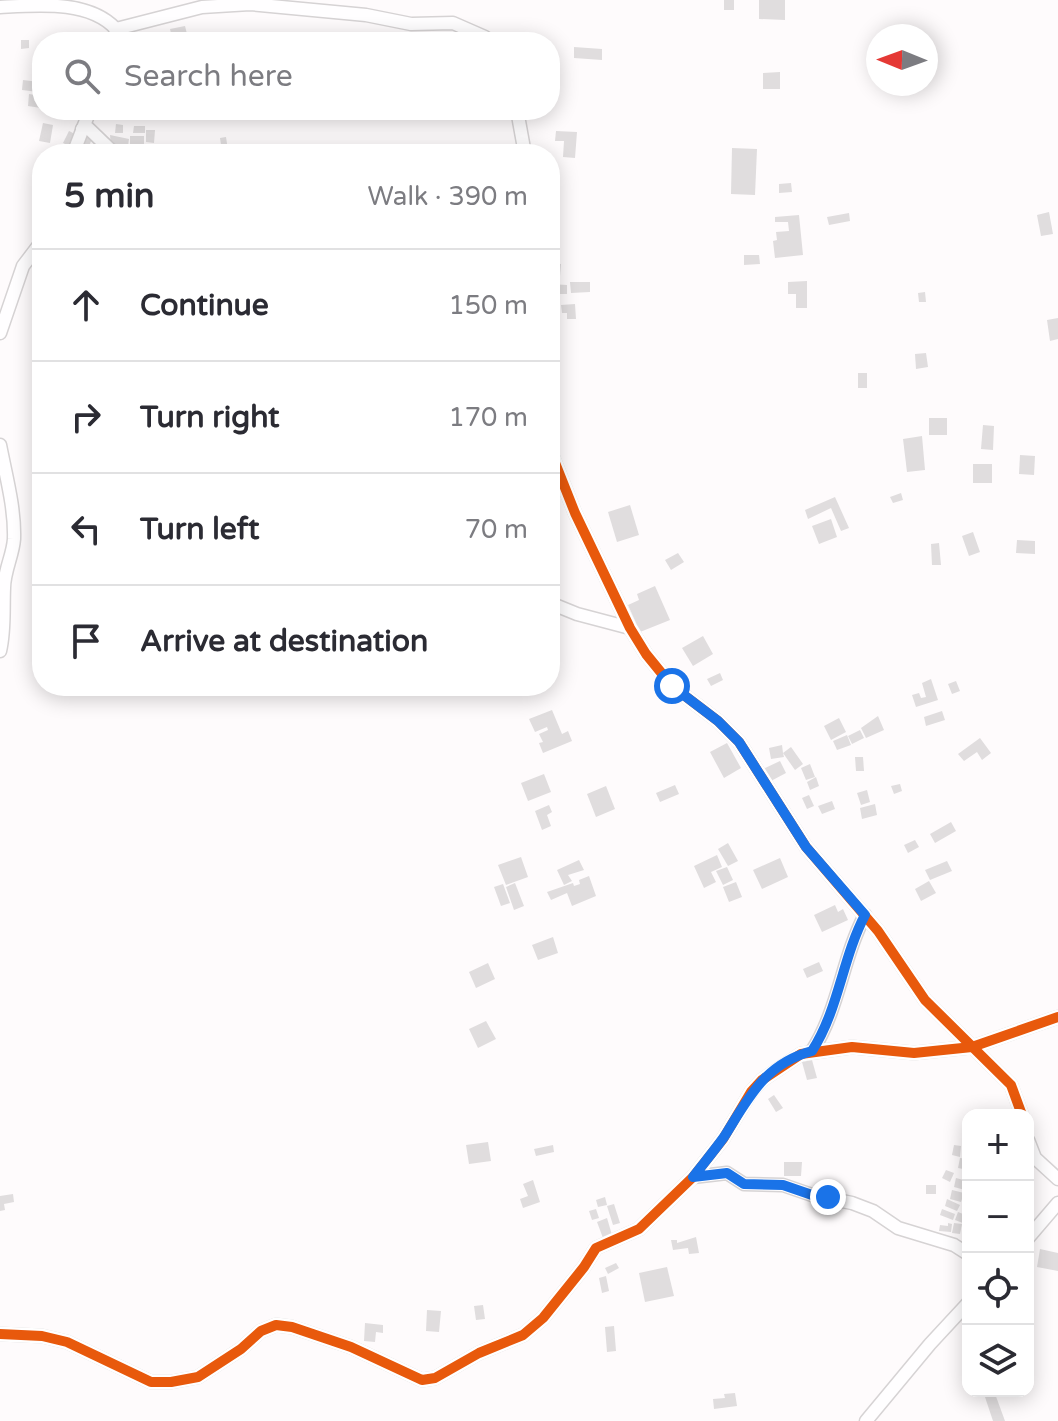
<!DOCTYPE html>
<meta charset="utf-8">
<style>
:root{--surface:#fff;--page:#f2f2f3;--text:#2b2b33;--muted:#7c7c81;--line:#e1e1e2}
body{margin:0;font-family:"Varela Round",sans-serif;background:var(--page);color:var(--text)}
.controls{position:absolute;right:24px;bottom:24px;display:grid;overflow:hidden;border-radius:16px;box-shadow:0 4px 20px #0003}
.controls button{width:72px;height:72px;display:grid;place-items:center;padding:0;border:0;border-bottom:2px solid var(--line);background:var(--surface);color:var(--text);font:40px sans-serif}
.compass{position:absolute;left:866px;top:24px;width:72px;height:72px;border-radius:50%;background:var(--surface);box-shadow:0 4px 20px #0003;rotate:271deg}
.stop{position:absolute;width:24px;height:24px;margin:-18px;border:6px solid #1a73e8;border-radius:50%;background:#fff}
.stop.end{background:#1a73e8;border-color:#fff;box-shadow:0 2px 8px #0008}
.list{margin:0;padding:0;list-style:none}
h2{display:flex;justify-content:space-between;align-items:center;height:104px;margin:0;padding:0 32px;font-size:34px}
h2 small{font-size:26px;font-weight:400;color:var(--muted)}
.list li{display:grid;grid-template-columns:52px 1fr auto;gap:24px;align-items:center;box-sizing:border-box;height:112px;padding:0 32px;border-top:2px solid var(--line)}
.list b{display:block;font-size:30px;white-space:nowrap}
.list em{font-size:26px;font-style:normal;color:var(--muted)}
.icon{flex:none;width:44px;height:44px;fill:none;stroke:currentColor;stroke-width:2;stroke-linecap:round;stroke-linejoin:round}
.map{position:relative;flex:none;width:1058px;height:1421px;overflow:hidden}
.search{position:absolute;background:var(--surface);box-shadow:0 4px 20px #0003;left:32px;top:32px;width:528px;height:88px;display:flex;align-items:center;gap:20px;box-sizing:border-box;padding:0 28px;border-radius:32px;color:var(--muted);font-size:30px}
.panel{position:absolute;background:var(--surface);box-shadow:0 4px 20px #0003;left:32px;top:144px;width:528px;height:552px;border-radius:32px}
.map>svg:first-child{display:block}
.building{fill:#e0ddde}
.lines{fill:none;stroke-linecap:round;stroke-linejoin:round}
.minor-casing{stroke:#d6d3d4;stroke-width:15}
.minor{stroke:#fffeff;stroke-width:12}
.cycleway-casing{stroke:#fff;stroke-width:15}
.cycleway{stroke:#e8590c;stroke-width:10}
.route{stroke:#1a73e8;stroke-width:10}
</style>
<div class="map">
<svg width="1058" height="1421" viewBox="0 0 1058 1421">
<rect width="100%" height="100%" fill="#fefbfc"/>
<g class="building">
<rect x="724" y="0" width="10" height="10"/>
<polygon points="759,0 785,0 785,20 759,19"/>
<polygon points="185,26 189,42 173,42 170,29"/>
<polygon points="391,32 400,34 399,42 389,42"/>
<polygon points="422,32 422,42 408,42 408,33"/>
<polygon points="457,36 477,41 477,42 456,42"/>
<polygon points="21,40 29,40 29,48 21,49"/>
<polygon points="574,47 602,49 602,60 574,58"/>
<polygon points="780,72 780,89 763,89 763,73"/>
<polygon points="23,80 39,82 38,92 22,90"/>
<polygon points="29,94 42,96 41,108 28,106"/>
<polygon points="205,110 221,110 221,115 205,116"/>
<polygon points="43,123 53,125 50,143 39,141"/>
<polygon points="116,124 123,125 123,133 115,133"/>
<polygon points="134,126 145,126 145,133 133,133"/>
<polygon points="146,130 155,130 154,143 146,142"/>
<polygon points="69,131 77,135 71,147 63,143"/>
<polygon points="556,131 577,132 575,158 563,157 564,141 555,141"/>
<polygon points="83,135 92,138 87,153 79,150"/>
<polygon points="110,135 129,139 128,146 111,145"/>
<rect x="130" y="136" width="14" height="9"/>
<polygon points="226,137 228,150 222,151 220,138"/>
<polygon points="96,140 107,147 103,154 97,154 90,149"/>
<polygon points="147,145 155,145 154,154 146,154"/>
<polygon points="125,148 138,149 138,154 125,154"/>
<polygon points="732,148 757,149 755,195 731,194"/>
<polygon points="791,183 792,192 779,193 779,184"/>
<polygon points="1049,212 1053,234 1041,236 1037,215"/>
<polygon points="849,213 850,221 829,225 827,217"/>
<polygon points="799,215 803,255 775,258 773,241 777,240 776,232 789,231 788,222 775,222 775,217"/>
<polygon points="550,248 557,248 558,258 550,258"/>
<polygon points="744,255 759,255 760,264 744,265"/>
<polygon points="550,263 561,264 560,276 550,275"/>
<polygon points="807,281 807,308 796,308 796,294 788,294 788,282"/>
<polygon points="570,282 590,282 590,292 571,293"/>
<polygon points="550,284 567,285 567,294 550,294"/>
<polygon points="925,292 926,302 919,302 918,293"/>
<polygon points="575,304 576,319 567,319 567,313 562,313 561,305"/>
<polygon points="1058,318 1058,339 1050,341 1047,320"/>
<polygon points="926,353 928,367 916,369 915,354"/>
<rect x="858" y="373" width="9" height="15"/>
<rect x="929" y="418" width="18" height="17"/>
<polygon points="983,425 994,426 993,450 981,449"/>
<polygon points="922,436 925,470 907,472 903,439"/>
<polygon points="1020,455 1035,456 1034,475 1019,474"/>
<rect x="973" y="464" width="19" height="19"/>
<polygon points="555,471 561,488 550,492 550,473"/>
<polygon points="901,493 903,500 893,503 890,497"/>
<polygon points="835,497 849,528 841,531 831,508 808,519 805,510"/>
<polygon points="630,505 639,535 617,542 608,512"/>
<polygon points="831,519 837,537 819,544 812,526"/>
<polygon points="973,532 980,552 969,556 962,536"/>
<polygon points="1017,540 1035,541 1035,554 1016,553"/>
<polygon points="939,543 941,565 932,565 931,544"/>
<polygon points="678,553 684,562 671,570 665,560"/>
<polygon points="655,586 670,620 640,632 628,605 639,600 637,594"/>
<polygon points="703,636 713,654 693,666 682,648"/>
<polygon points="720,673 723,680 711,686 707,679"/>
<polygon points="931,679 938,700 916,707 912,695 919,693 921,698 926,697 922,683"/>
<polygon points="956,681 960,691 952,694 948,684"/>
<polygon points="552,710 562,734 568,731 572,741 543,753 539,743 543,742 539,734 548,730 547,727 535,732 529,719"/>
<polygon points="942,711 945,720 926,726 924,717"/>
<polygon points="878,716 884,730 866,738 861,728"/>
<polygon points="839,718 846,732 831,740 824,726"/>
<polygon points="860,730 864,738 852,744 848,736"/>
<polygon points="847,735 851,745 837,750 833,741"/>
<polygon points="980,738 991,753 982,760 977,752 964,761 958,754"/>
<polygon points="727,743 741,768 724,778 710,752"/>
<polygon points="782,745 783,753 791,747 803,764 795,770 783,753 784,757 771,759 769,748"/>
<polygon points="855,757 863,757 864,771 856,771"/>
<polygon points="780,761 786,773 769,782 763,769"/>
<polygon points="810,764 815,777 806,780 801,768"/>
<polygon points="544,774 551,792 528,801 521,783"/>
<polygon points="816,777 819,786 810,790 807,782"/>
<polygon points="900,784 902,791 894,794 891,786"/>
<polygon points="675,785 679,794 660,802 656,793"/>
<polygon points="606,786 615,809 596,817 587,794"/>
<polygon points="867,790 870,802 861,805 857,793"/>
<polygon points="809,795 814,806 807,809 802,798"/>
<polygon points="832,801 835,809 822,814 818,806"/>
<polygon points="875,804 877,815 862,819 860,808"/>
<polygon points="549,805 552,812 547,815 551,826 542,830 535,811"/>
<polygon points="951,822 956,831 935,843 930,834"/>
<polygon points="915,840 919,847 908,853 904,845"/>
<polygon points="728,843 738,861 728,866 718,849"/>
<polygon points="717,855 722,867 711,872 716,882 704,888 694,866"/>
<polygon points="521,857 528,877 506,885 498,865"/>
<polygon points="780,858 788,877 762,889 753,870"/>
<polygon points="579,860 584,870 568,875 572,881 564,885 557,870"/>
<polygon points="947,861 952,871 930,880 925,870"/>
<polygon points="727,867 733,880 723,885 716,871"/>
<polygon points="589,876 596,896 572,906 567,893 551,900 547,892 573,883 574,886 580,884 579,880"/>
<polygon points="929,881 936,893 921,901 915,889"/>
<polygon points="736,882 742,897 729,902 723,887"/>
<polygon points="515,883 524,906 514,910 506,887"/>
<polygon points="503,884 510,903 501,906 494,887"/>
<polygon points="835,905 838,912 843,909 848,920 822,932 814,915"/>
<polygon points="553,937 558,953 538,960 532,945"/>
<polygon points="819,962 823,971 807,978 803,969"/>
<polygon points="488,963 495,979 476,988 469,972"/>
<polygon points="486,1021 496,1039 478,1048 469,1029"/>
<polygon points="812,1060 817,1078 807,1080 802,1062"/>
<polygon points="774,1095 783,1108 776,1112 768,1099"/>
<polygon points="488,1142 491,1161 469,1164 466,1145"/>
<polygon points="553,1145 554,1152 536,1156 534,1149"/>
<polygon points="954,1145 961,1146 960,1157 952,1155"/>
<polygon points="960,1158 968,1159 968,1170 958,1168"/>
<polygon points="784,1162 802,1162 801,1176 784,1176"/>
<polygon points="946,1170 954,1173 950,1182 942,1178"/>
<polygon points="956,1178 967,1181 965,1190 954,1187"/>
<polygon points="533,1180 540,1202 523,1208 520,1199 528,1196 523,1184"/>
<rect x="926" y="1185" width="10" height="9"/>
<polygon points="952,1190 964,1193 961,1202 950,1199"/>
<polygon points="13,1194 14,1202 4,1204 5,1210 0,1211 0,1196"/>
<polygon points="605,1197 607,1205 598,1207 596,1200"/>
<polygon points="947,1199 960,1205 957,1211 945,1206"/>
<polygon points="614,1204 620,1223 613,1225 607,1206"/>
<polygon points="596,1209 599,1218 592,1220 589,1211"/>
<polygon points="942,1209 955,1214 953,1220 940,1215"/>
<polygon points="958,1212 968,1216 968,1225 955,1220"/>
<polygon points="607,1218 612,1235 603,1238 597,1222"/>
<polygon points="948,1223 952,1224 951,1232 939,1231 940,1225 948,1226"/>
<polygon points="954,1223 962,1224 960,1234 952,1233"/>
<polygon points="696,1237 699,1253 689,1254 688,1248 673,1250 671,1240 677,1240 677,1243"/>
<polygon points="1040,1249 1058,1253 1058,1271 1037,1267"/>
<polygon points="616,1263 619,1268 608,1274 605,1268"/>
<polygon points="667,1267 674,1296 645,1302 639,1273"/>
<polygon points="606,1276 609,1291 602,1293 599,1278"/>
<polygon points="483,1305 485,1319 476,1320 474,1306"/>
<polygon points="427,1310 441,1311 439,1332 426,1331"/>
<polygon points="365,1323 383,1325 383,1333 376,1332 375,1342 364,1341"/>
<polygon points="614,1326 616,1351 607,1352 605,1327"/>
<polygon points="994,1391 1005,1421 993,1421 984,1394"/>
<polygon points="735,1393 737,1406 714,1409 713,1399 725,1398 724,1394"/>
</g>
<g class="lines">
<defs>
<g id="minor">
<path d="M0,7c39,-2 89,-7 116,22l-2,13"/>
<polyline points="116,29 202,7 250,4 366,15 411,24 453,23 485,37 489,42"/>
<polyline points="517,110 525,154"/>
<polyline points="82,129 88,128 115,154"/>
<polyline points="73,154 90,110"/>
<polyline points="0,333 23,266 42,241"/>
<path d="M0,445c6,31 15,63 14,94 -1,16 -10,32 -10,49 -1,22 1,42 -4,63"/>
<polyline points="550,450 575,513 630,628 646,654 672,686 718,721 739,742 806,847 878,931 925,1000 1011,1085 1022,1115"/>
<polyline points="550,603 577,614 630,628"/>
<path d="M812,1051c27,-42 30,-92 53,-136"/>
<polyline points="1028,1140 1035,1158 1058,1179"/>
<polyline points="693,1177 727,1173 744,1184 783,1185 812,1195 852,1203 873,1211 898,1228 954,1245 968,1254"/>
<polyline points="1028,1238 1058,1203"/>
<polyline points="0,1334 42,1336 67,1342 151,1382 171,1382 198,1377 241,1349 261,1331 276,1325 292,1327 351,1347 422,1380 435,1378 479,1353 523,1335 543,1318 584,1267 596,1248 639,1229 693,1177 723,1139 751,1092 762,1080 801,1054 852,1047 914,1053 972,1047 1058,1017"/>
<polyline points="866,1421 930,1344 968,1303"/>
</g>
</defs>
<use href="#minor" class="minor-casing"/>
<use href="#minor" class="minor"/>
<defs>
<g id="cycleway">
<polyline points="550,450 575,513 630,628 646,654 672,686 718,721 739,742 806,847 878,931 925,1000 1011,1085 1022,1115"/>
<polyline points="0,1334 42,1336 67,1342 151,1382 171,1382 198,1377 241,1349 261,1331 276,1325 292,1327 351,1347 422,1380 435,1378 479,1353 523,1335 543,1318 584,1267 596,1248 639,1229 693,1177 723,1139 751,1092 762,1080 801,1054 852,1047 914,1053 972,1047 1058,1017"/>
</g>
</defs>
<use href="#cycleway" class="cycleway-casing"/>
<use href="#cycleway" class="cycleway"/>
</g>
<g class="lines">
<path class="route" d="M672,686l46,35 21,21 67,105 59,68c-23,44 -26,94 -53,136 -48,13 -64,48 -88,86 -10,14 -21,27 -31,40l34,-4 17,11 39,1 29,10 16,2"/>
</g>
</svg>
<div class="controls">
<button>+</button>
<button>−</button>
<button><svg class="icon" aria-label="locate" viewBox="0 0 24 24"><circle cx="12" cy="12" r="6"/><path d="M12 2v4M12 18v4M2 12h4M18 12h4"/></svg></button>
<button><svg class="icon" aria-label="layers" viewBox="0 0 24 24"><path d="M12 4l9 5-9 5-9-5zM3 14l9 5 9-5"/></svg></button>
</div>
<svg class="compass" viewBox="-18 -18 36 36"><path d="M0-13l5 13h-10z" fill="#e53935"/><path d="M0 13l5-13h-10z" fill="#7c7c81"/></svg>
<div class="stop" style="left:672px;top:686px"></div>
<div class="stop end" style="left:828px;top:1197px"></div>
<div class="search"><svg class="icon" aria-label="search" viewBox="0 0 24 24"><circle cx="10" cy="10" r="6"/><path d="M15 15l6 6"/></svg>Search here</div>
<section class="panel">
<h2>5 min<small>Walk · 390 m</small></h2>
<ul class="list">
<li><svg class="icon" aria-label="ahead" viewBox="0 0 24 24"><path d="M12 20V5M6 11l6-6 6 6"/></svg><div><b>Continue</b></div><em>150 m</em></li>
<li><svg class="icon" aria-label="right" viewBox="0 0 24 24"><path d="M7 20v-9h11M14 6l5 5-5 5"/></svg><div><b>Turn right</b></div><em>170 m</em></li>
<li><svg class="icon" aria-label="left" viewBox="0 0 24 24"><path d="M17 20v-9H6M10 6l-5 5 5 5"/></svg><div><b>Turn left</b></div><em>70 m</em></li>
<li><svg class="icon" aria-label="arrive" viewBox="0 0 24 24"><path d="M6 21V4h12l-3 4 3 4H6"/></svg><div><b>Arrive at destination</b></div></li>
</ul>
</section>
</div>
